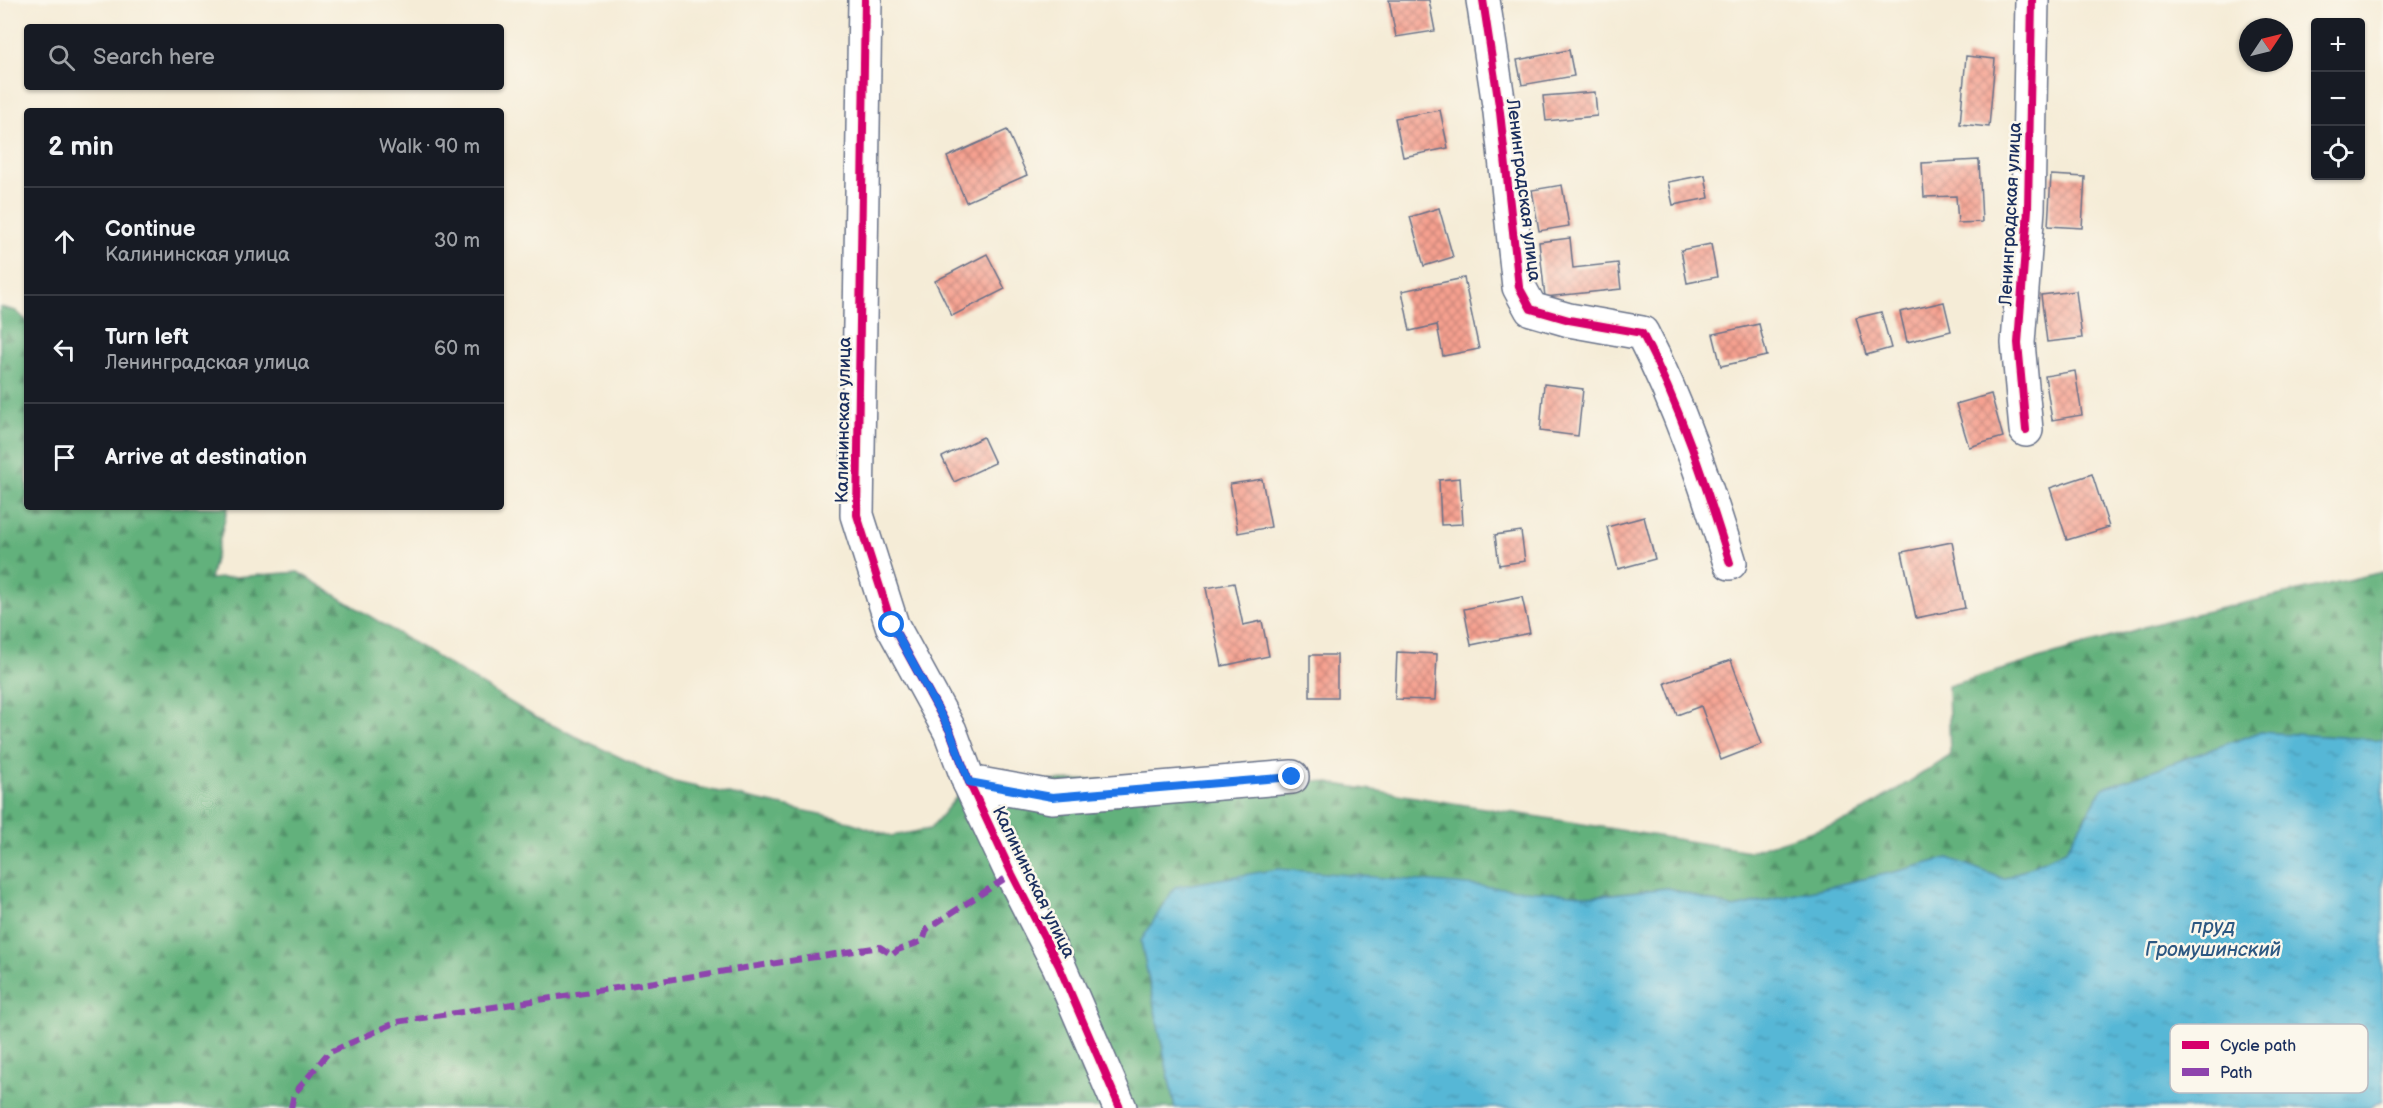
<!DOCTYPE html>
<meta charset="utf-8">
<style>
:root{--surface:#171b24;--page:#20242c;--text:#f1f3f6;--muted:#9ea1a6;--line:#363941}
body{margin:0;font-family:"Balsamiq Sans",sans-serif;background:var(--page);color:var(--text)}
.controls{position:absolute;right:18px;top:18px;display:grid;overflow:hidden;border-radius:6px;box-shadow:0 2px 4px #0004}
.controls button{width:54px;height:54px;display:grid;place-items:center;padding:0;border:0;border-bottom:2px solid var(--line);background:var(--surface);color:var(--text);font:30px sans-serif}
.compass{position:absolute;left:2239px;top:18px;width:54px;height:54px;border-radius:50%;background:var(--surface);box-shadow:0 2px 4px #0004;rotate:55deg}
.stop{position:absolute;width:18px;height:18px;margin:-14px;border:4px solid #1a73e8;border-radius:50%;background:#fff}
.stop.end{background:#1a73e8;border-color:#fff;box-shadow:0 2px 6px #0008}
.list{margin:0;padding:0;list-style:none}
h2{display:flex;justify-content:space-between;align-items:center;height:78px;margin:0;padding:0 24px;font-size:26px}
h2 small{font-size:20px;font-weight:400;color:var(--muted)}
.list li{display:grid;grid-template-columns:39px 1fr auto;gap:18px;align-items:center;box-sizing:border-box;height:108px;padding:0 24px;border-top:2px solid var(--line)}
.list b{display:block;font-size:22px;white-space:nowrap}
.list p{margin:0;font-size:20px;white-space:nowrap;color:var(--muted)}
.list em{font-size:20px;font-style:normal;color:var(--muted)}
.icon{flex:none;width:33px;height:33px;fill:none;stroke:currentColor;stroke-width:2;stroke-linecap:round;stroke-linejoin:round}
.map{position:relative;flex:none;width:2383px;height:1108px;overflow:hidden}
.search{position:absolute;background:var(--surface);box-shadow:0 2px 4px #0004;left:24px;top:24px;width:480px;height:66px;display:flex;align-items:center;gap:15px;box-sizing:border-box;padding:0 21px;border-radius:6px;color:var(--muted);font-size:22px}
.panel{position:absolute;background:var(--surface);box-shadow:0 2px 4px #0004;left:24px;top:108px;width:480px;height:402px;border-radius:6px}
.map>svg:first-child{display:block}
.forest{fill:url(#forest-firs);stroke:#3e706c;stroke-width:1.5}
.water{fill:url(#water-ripples);stroke:#39739a;stroke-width:1.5}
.building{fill:url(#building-cross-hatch)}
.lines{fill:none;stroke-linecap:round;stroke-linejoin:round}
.minor-casing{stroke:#677188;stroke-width:36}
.minor{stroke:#fff;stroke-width:33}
.quiet{stroke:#8e44ad;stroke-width:6;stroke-dasharray:12 6;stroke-linecap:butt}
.cycleway-casing{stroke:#fbf7ec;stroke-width:11}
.cycleway{stroke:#d6006c;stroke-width:8}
.route{stroke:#1a73e8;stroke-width:8}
.labels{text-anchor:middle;stroke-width:5;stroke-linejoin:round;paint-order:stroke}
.street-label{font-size:18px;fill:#1b2f5e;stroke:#fbf7ec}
.water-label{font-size:20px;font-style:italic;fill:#2d5882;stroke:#fbf7ec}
.key{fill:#fbf7ec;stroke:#b8bbc1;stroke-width:1.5}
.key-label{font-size:16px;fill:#1b2f5e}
</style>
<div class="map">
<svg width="2383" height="1108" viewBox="0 0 2383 1108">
<defs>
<pattern id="forest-firs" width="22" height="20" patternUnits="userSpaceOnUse" patternTransform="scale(1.5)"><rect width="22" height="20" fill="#62b17b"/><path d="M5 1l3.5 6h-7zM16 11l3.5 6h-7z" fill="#509068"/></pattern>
<pattern id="water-ripples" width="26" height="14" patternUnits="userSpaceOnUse" patternTransform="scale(1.5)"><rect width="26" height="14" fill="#57b7d6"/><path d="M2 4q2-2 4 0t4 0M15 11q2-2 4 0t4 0" fill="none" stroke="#4795b1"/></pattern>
<pattern id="building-cross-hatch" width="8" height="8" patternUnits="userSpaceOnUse" patternTransform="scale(1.5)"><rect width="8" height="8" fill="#f6a08f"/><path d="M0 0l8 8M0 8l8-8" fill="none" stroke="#c68378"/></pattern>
</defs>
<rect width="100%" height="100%" fill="#fbf7ec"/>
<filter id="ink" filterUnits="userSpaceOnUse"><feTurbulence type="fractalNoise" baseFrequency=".0167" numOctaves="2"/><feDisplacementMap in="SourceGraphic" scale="12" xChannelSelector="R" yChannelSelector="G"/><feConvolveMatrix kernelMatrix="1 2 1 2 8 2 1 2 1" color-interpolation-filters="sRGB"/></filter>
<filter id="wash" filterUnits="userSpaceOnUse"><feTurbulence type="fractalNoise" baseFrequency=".008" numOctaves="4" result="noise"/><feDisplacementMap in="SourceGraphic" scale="24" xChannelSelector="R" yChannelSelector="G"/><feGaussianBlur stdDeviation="1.35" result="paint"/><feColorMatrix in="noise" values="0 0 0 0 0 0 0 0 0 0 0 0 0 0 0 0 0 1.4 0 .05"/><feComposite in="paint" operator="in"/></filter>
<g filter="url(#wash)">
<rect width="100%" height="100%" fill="#f5ecd7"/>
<polygon class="forest" points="0,307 16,311 27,321 27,507 228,507 210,579 298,572 533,716 670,781 838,818 891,836 930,829 969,782 1292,777 1750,851 1850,819 1950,756 1948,686 2168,620 2383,572 2383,740 2260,732 2103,788 2066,850 2004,879 1948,858 1899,871 1734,908 1668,888 1141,942 1175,1108 0,1108"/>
<polygon class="water" points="2260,732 2383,740 2383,1100 2369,1108 1175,1108 1141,941 1175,887 1278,869 1595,896 1668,888 1734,908 1899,871 1948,858 2004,879 2066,850 2103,788"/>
<g id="blocks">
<g class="building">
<polygon points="1389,0 1429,0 1435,31 1396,37"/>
<polygon points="1569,50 1574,76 1522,85 1517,60"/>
<polygon points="1966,56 1995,59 1989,127 1960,124"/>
<polygon points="1595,92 1597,116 1546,121 1543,96"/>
<polygon points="1440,110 1448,148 1403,157 1395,118"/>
<polygon points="1007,130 1027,175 966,202 947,157"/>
<polygon points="1979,160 1982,222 1958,223 1956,196 1924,197 1922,163"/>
<polygon points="1705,175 1709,198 1673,205 1668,182"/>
<polygon points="2051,175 2085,177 2082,228 2048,226"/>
<polygon points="1562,185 1569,226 1539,231 1532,190"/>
<polygon points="1439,208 1453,257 1424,266 1410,217"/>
<polygon points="1570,238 1573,268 1618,263 1621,289 1545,297 1539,242"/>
<polygon points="1711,244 1717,277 1687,283 1681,250"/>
<polygon points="987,254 1005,289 952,316 935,281"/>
<polygon points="1464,278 1479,349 1443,356 1437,325 1410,331 1402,291"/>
<polygon points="2076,291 2082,338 2047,342 2041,295"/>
<polygon points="1944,302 1951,331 1907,342 1900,312"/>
<polygon points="1881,312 1891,348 1866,355 1856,318"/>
<polygon points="1759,324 1767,356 1721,366 1713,334"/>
<polygon points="2075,371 2082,415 2052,420 2045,376"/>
<polygon points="1544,384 1583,389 1578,436 1540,431"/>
<polygon points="1991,394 2003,437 1969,447 1956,404"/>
<polygon points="983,437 995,463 954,482 942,457"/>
<polygon points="2092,474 2109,527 2067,540 2050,488"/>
<polygon points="1460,478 1463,524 1441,525 1439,480"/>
<polygon points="1262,479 1271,527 1238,533 1230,484"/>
<polygon points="1644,517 1655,559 1618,569 1607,527"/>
<polygon points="1521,531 1525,561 1499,565 1495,535"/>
<polygon points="1952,542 1965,608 1916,618 1902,552"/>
<polygon points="1234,583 1243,625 1262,621 1269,656 1222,666 1206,588"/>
<polygon points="1522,597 1530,633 1471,645 1464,609"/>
<polygon points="1397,652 1437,654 1435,700 1395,699"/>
<rect x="1310" y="655" width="27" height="42"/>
<polygon points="1731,660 1762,744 1721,760 1701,706 1677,715 1665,683"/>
</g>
</g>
</g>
<g filter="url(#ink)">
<use href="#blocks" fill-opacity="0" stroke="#677188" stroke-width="1.5"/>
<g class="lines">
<defs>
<g id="minor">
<polyline points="865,0 857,515 892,625 950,731 969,782 1012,874 1059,966 1120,1108"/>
<path d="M1483,0l17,112 19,175 12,22 38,11 73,13c38,73 64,152 88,230"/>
<polyline points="2026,430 2018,343 2028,209 2032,0"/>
<polyline points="969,782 1052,797 1292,777"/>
</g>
</defs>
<use href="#minor" class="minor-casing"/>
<use href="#minor" class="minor"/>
<polyline class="quiet" points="291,1108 294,1094 328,1053 397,1022 880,947 892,955 898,950 923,941 927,929 1012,874"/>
<defs>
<g id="cycleway">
<polyline points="865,0 857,515 892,625 950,731 969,782 1012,874 1059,966 1120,1108"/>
<path d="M1483,0l17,112 19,175 12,22 38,11 73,13c38,73 64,152 88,230"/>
<polyline points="2026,430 2018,343 2028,209 2032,0"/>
</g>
</defs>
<use href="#cycleway" class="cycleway-casing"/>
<use href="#cycleway" class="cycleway"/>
</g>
</g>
<g class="lines" filter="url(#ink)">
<polyline class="route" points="892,625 950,731 969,782 1052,797 1292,777"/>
</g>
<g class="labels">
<g class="street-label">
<text transform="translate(1524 190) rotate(83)" y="6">Ленинградская улица</text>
<text transform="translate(2010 214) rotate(-87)" y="6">Ленинградская улица</text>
<text transform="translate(843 420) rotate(-89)" y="6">Калининская улица</text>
<text transform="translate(1034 882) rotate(64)" y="6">Калининская улица</text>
</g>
<g class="water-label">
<text x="2213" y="933">пруд<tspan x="2213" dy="23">Громушинский</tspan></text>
</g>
</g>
<rect x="2170" y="1024" width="198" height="69" rx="9" class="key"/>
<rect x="2182" y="1041" width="27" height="8" fill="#d6006c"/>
<rect x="2182" y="1068" width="27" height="8" fill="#8e44ad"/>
<g class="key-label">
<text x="2220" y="1051">Cycle path</text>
<text x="2220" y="1078">Path</text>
</g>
</svg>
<div class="controls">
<button>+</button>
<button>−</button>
<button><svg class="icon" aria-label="locate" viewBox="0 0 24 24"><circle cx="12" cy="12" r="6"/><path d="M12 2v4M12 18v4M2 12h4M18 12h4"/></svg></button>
</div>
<svg class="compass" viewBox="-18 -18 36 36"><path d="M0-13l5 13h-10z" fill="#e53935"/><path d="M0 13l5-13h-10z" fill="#9ea1a6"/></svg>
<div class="stop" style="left:892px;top:625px"></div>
<div class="stop end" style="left:1292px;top:777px"></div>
<div class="search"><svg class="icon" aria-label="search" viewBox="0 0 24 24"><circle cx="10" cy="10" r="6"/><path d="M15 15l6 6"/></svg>Search here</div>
<section class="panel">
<h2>2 min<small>Walk · 90 m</small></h2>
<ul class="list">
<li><svg class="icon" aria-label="ahead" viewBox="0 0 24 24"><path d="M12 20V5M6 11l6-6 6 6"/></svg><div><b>Continue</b><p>Калининская улица</p></div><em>30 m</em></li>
<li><svg class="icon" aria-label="left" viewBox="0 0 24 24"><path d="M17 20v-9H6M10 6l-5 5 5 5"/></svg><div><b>Turn left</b><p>Ленинградская улица</p></div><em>60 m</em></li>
<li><svg class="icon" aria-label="arrive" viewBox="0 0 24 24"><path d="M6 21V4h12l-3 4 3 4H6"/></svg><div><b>Arrive at destination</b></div></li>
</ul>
</section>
</div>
